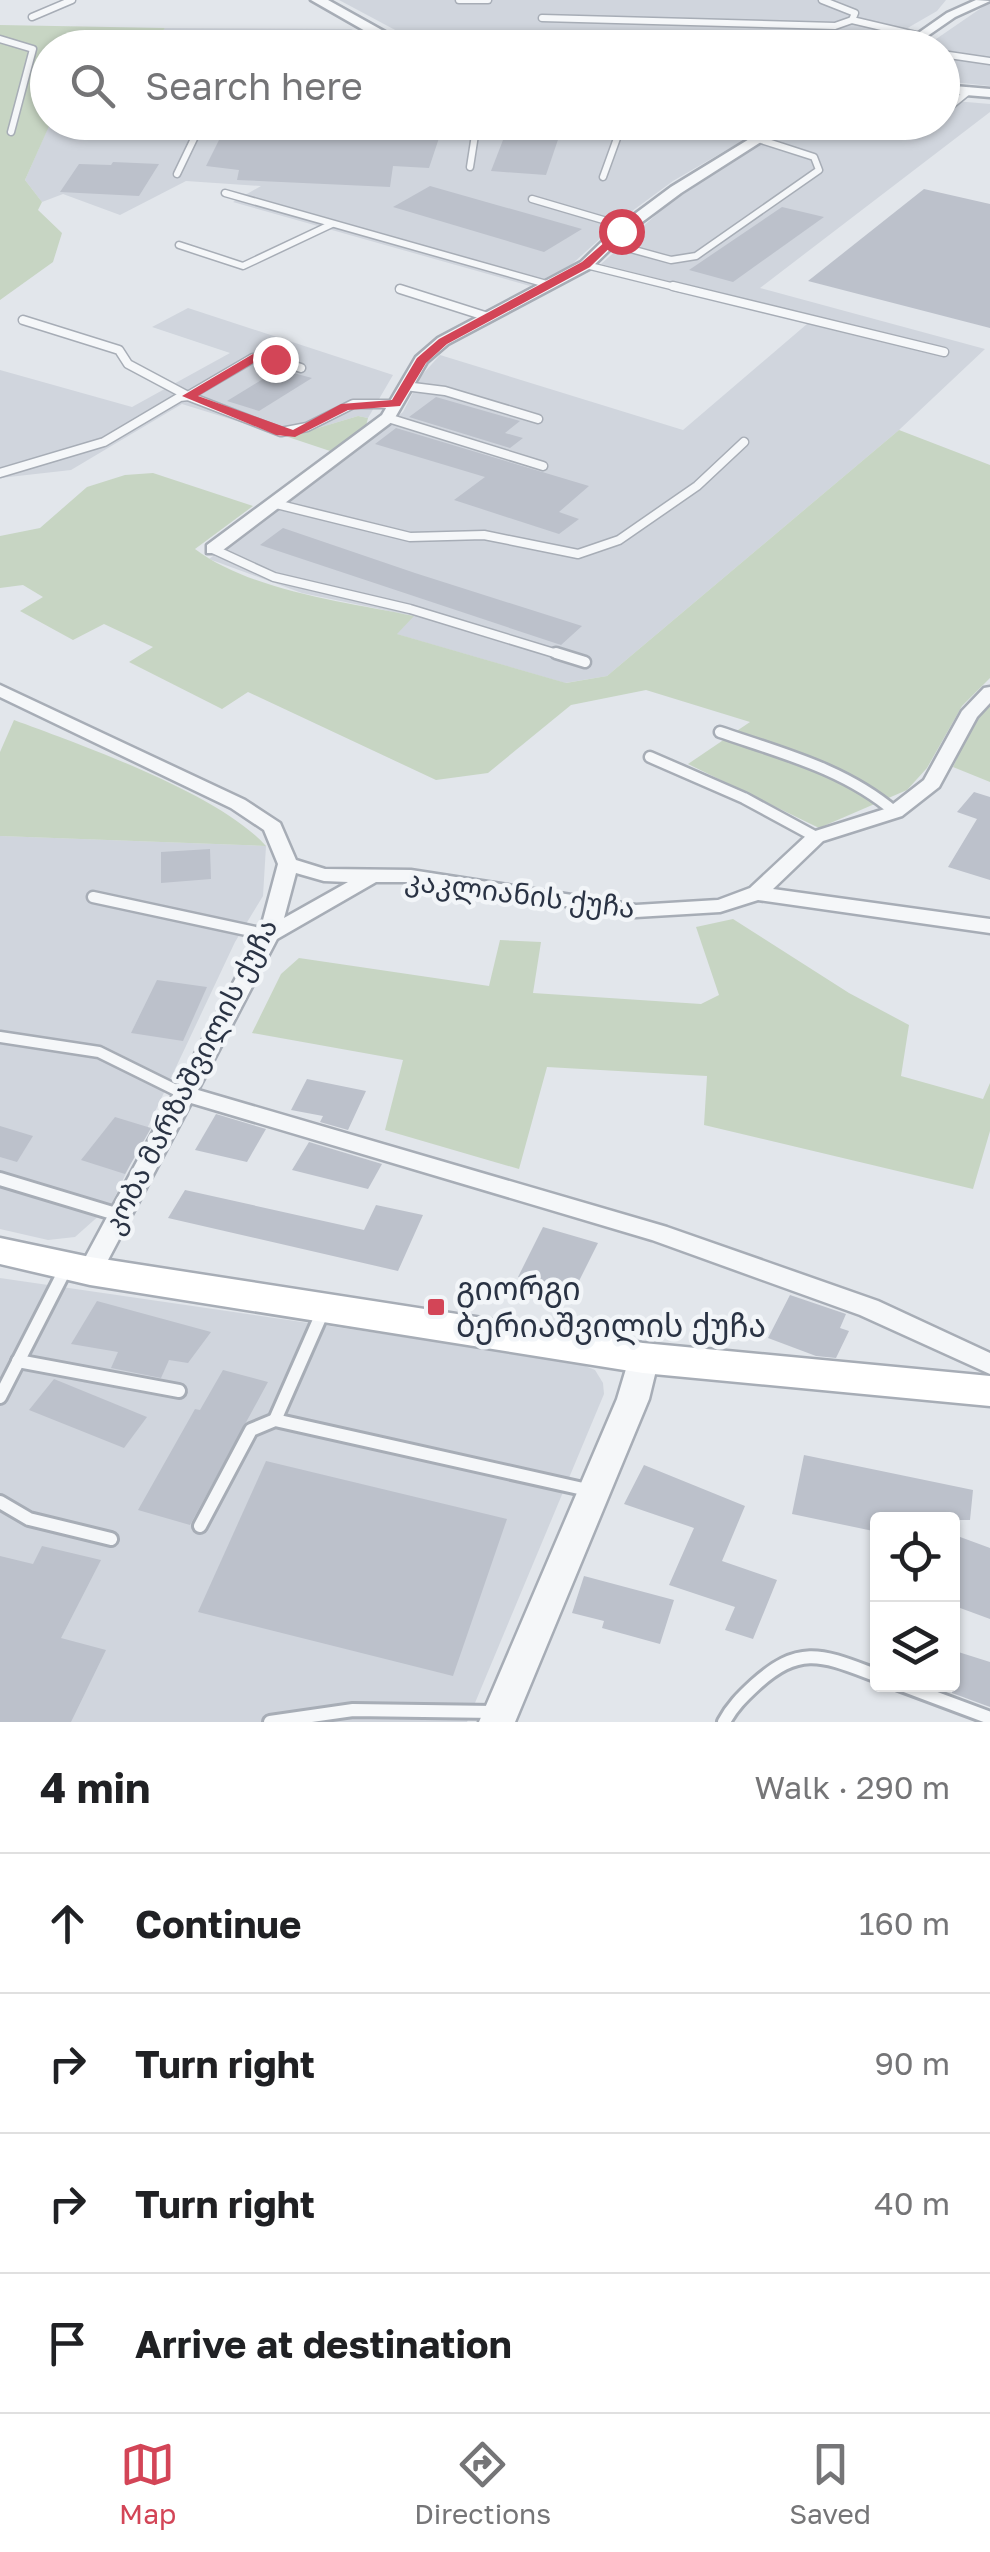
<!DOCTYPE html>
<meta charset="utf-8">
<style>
:root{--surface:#fff;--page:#f6f6f6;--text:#202124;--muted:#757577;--line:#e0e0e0;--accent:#d34557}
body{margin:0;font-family:"Golos Text","Noto Sans Georgian",sans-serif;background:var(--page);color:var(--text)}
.controls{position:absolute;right:30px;bottom:30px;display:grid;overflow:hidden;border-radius:10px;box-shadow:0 2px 8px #0004}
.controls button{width:90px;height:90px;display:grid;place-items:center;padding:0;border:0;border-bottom:2px solid var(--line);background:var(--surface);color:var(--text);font:50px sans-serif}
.stop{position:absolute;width:30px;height:30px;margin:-22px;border:8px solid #d34557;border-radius:50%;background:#fff}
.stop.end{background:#d34557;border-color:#fff;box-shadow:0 2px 10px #0008}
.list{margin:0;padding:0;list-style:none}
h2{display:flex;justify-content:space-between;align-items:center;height:130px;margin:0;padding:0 40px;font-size:42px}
h2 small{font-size:32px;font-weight:400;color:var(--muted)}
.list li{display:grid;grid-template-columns:65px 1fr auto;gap:30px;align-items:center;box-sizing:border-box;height:140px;padding:0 40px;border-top:2px solid var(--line)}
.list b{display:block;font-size:38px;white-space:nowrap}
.list em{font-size:32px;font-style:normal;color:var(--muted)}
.icon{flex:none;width:55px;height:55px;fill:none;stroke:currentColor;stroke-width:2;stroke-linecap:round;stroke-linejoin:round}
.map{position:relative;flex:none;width:990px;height:1722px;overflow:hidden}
.search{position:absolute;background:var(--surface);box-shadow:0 2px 8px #0004;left:30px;right:30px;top:30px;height:110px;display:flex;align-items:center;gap:25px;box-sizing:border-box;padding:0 35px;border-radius:55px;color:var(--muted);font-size:38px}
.sheet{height:690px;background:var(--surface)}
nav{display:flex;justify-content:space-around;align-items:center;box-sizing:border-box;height:140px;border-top:2px solid var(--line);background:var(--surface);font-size:28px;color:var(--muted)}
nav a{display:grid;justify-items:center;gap:5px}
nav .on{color:var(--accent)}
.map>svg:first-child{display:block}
.built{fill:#d0d5dd}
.green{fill:#c7d5c3}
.building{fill:#bcc1cb}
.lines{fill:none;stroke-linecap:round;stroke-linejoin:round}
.service-far3-casing{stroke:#a7adb6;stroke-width:9}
.service-far2-casing{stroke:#a7adb6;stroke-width:11}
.service-far1-casing{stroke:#a7adb6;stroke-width:15}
.service-casing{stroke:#a7adb6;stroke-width:18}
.minor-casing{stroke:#a7adb6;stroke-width:5}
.tertiary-casing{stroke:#a7adb6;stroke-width:5}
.secondary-casing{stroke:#a7adb6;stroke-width:5}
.service-far3{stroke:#f5f7f9;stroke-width:6}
.service-far2{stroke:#f5f7f9;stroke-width:8}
.service-far1{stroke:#f5f7f9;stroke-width:10}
.service{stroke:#f5f7f9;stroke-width:12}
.minor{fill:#f5f7f9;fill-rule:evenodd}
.tertiary{fill:#f5f7f9;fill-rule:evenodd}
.secondary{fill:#fff;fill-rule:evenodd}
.route{fill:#d34557}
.poi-dot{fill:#d34557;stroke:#f2f5f8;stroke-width:4}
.labels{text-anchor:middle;stroke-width:9;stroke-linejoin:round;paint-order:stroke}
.street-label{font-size:28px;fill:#2a3344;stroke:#f2f5f8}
.near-poi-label{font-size:32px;fill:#2a3344;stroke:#f2f5f8;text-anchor:start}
</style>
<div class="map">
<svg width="990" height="1722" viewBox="0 0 990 1722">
<rect width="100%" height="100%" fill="#e2e6eb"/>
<g class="built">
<polygon points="339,0 946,0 937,11 873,48 427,47"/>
<polygon points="990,2 990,86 943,81 942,48 923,48"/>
<polygon points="165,28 351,29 388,47 151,48"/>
<polygon points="943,100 990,104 990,112 760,288 985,349 899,430 607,676 565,683 396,634 413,616 302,593 209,559 385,428 403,412 422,375 440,355 683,430 814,318 601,264 667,205 768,138 799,123 942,122"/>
<polygon points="50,123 773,123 673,181 624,217 571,265 530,286 233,202 261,186 186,181 120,215 63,194 42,202 25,180"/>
<polygon points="188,308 393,375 368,418 358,416 288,437 182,404 71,470 0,478 0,370 132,407 230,353 152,327"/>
<polygon points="0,836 266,846 263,896 235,942 111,1205 75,1237 48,1240 0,1229"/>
<polygon points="0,1278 576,1362 595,1370 603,1383 604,1394 467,1722 0,1722"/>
</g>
<g class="green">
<polygon points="0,25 165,28 151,47 48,48 50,124 25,180 42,202 38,210 62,233 53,262 0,300"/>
<polygon points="358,416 368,418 366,426 330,451 288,437"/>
<path d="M899,430l91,35v213l-28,28 -35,62 -20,22 -88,38 -131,-64 62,-42 -104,-32 -75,15 -83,68 -52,7 -188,-88 -26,17 -93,-47 24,-15 -49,-23 -31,16 -53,-29 23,-14 -20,-12 -23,3v-52l40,-8 47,-41 38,-12 28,-2 100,33 -58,43c56,42 151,53 219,67l-17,18 169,49 41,-7z"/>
<polygon points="990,704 990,782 953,767 975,720"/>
<path d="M14,720c70,26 204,73 252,126l-266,-10v-84z"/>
<polygon points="733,919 849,993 909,1025 901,1076 983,1099 990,1083 990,1131 973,1189 704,1125 707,1076 547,1067 519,1169 385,1130 403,1060 252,1033 281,974 299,958 489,986 500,940 541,942 533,993 701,1004 719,995 696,927"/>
</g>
<g class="building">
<polygon points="228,122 294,122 292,130 440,135 429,168 393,166 390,187 237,180 239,170 206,166"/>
<polygon points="510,122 564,122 546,175 491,171"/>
<polygon points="113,162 159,164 139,196 60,192 79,164 111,165"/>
<polygon points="430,186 582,229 544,252 393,207"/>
<polygon points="924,189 990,204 990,328 808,281"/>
<polygon points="782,207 824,217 733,282 689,270"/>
<polygon points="279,369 312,378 259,411 227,401"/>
<polygon points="436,397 520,421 505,433 523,438 510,448 409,417"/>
<polygon points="396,428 589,486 559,512 579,519 559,534 454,500 485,477 375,444"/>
<polygon points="283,528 415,573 582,626 561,645 260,545"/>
<polygon points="974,792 990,797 990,880 948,867 977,819 957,812"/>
<polygon points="210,849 211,879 161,883 161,852"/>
<polygon points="157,980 207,987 183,1041 131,1033"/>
<polygon points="307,1079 366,1091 348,1130 320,1122 323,1116 291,1110"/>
<polygon points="216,1114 266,1129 247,1162 195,1150"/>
<polygon points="115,1117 151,1128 125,1174 81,1160"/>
<polygon points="0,1126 33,1136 17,1162 0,1157"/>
<polygon points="309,1142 382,1164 368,1189 292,1170"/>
<polygon points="185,1190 364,1230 376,1205 423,1215 398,1271 168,1218"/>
<polygon points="543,1227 598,1243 573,1293 518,1277"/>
<polygon points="790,1295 846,1314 840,1328 849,1331 836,1358 816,1356 768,1338"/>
<polygon points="97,1301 211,1332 188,1363 169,1360 161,1378 111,1368 118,1352 71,1344"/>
<polygon points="223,1370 268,1382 190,1525 138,1510 195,1409 200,1410"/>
<polygon points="54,1379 147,1417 124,1448 29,1410"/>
<polygon points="804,1455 973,1490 970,1520 878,1520 878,1532 792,1514"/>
<polygon points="266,1461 507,1519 453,1676 198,1612"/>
<polygon points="644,1465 745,1506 722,1561 777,1580 753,1639 725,1630 735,1607 669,1585 694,1528 624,1504"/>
<polygon points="952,1534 990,1548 990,1619 952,1605"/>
<polygon points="42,1546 101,1560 61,1638 106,1650 71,1722 0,1722 0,1556 33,1564"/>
<polygon points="584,1576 674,1600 660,1644 602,1628 604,1621 572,1613"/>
<polygon points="952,1650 990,1662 990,1707 952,1693"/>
</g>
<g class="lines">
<defs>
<g id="service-far3">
<polyline points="459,0 488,0"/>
<polyline points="822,0 855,13 852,20 920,36"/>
<polyline points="32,17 72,0"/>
<polyline points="542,18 835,26 852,20"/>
<polyline points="0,39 33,49 11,132"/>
<polyline points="718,43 794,48"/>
<polyline points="942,54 990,61"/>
<polyline points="942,113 969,91"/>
<polyline points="317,123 411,122"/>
<polyline points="781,125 827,132 909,122"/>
<polyline points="470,167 477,122"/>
<polyline points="177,174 202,122"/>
<polyline points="603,177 620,130 629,126 761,135"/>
<polyline points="225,193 550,285"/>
<polyline points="532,199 627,227"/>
<polyline points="609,243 671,260 696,256 819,170 814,157 755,138"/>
<polyline points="179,245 243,266 332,224"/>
<polyline points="586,265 683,289"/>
</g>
<g id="service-far2">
<polyline points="673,286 944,352"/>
<polyline points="400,289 488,317"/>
<polyline points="23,320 119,350 128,364 188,396 253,358 268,358 301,368"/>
<polyline points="405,386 445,391 538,419"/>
<polyline points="388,418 543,466"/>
<polyline points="0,473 104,442 180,397 188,396 281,432 307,427 353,404 396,404"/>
<polyline points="272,503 410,537 484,535 578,554 619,540 697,486 744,442"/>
<polyline points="213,549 274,577 410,609 564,656"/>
</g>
<g id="service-far1">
<polyline points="556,653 585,662"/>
<path d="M720,732c61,21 125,37 175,80"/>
<polyline points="650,757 744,798 816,837"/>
<polyline points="93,897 269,935"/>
<polyline points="0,1037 99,1052 182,1093"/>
</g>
<g id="service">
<polyline points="0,1179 119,1215"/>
<polyline points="18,1361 179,1391"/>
<polyline points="0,1397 67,1266"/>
<polyline points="275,1420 323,1311"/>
<polyline points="0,1502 29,1519 111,1539"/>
<polyline points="200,1526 251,1430 275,1420 592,1491"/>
<polyline points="899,1684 990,1718"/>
<polyline points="270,1722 353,1710 495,1712"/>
<path d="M724,1722c8,-15 18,-25 31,-37 46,-42 69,-29 123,-9"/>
</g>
<g id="minor">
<polygon points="976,0 990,1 955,17 910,48 897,48 947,13"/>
<polygon points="777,122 792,122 681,193 626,234 591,268 448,344 427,362 393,421 219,553 207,553 207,545 382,415 416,357 438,338 581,262 616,228 671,187"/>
<path d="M0,685l245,115 35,23 16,37 29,9 86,1 225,35 82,-5 32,-12 59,-55 79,-25 36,-28 38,-69 22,-23 6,-1v16l-13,14 -38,70 -37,29 -79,25 -50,48 217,30v14l-232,-33 -38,12 -84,5 -225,-35h-35l-99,57 -79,151 469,137 211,74 112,52v21l-130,-59 -208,-75 -461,-137 -92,174 -9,3 -9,-3 -3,-6 181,-336 19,-71 -14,-34 -33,-22 -231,-111zM296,873l28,8 24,1 -64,36z"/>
</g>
<g id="tertiary">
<polygon points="311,0 328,0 414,48 395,48"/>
<polygon points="942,85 990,89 990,97 942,93"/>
<polygon points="643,1346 654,1349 659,1358 649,1399 515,1722 479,1722 617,1399 632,1349"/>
</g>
<polygon id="secondary" points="0,1238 90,1257 643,1343 990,1376 990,1406 643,1373 90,1285 0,1264"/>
</defs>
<use href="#service-far3" class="service-far3-casing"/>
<use href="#service-far2" class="service-far2-casing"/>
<use href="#service-far1" class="service-far1-casing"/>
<use href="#service" class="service-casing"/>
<use href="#minor" class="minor-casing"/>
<use href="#tertiary" class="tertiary-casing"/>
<use href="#secondary" class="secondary-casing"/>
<use href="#service-far3" class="service-far3"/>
<use href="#service-far2" class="service-far2"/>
<use href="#service-far1" class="service-far1"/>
<use href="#service" class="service"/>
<use href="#minor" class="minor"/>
<use href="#tertiary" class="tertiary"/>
<use href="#secondary" class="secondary"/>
</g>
<polygon class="route" points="621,228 625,233 590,267 447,344 426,363 400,406 348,410 295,437 276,435 182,396 253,354 281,359 255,362 198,396 293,430 341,404 392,400 417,358 439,339 582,262"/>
<rect class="poi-dot" x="426" y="1297" width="20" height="20" rx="5"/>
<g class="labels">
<g class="street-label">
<text transform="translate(520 894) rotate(7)" y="10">კაკლიანის ქუჩა</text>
<text transform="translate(190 1076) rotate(-63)" y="10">კობა მარზაშვილის ქუჩა</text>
</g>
<g class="near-poi-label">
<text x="456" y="1300">გიორგი<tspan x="456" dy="37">ბერიაშვილის ქუჩა</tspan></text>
</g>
</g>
</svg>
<div class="controls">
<button><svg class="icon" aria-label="locate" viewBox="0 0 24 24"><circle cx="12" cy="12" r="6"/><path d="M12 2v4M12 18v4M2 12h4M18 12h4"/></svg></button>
<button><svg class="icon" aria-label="layers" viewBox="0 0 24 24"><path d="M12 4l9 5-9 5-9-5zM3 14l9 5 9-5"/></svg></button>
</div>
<div class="stop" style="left:621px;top:231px"></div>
<div class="stop end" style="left:275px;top:359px"></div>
<div class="search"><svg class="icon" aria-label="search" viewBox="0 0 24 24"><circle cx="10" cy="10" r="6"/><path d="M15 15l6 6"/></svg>Search here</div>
</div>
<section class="sheet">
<h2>4 min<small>Walk · 290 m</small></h2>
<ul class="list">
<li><svg class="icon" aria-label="ahead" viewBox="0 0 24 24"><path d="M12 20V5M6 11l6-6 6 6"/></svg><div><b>Continue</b></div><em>160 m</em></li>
<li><svg class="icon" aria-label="right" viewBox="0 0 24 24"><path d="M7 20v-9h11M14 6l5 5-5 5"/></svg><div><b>Turn right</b></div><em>90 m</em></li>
<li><svg class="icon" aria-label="right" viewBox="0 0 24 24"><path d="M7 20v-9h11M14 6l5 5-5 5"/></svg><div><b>Turn right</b></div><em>40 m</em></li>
<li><svg class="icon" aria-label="arrive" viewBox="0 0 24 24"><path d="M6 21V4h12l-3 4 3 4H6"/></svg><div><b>Arrive at destination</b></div></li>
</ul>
</section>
<nav>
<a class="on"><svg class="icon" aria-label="map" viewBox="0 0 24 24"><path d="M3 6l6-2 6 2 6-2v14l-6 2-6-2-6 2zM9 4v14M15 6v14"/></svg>Map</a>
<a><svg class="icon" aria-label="directions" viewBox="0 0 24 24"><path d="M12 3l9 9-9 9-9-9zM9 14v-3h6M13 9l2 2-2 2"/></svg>Directions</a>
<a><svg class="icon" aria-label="saved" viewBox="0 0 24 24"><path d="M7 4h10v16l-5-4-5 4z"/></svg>Saved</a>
</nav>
